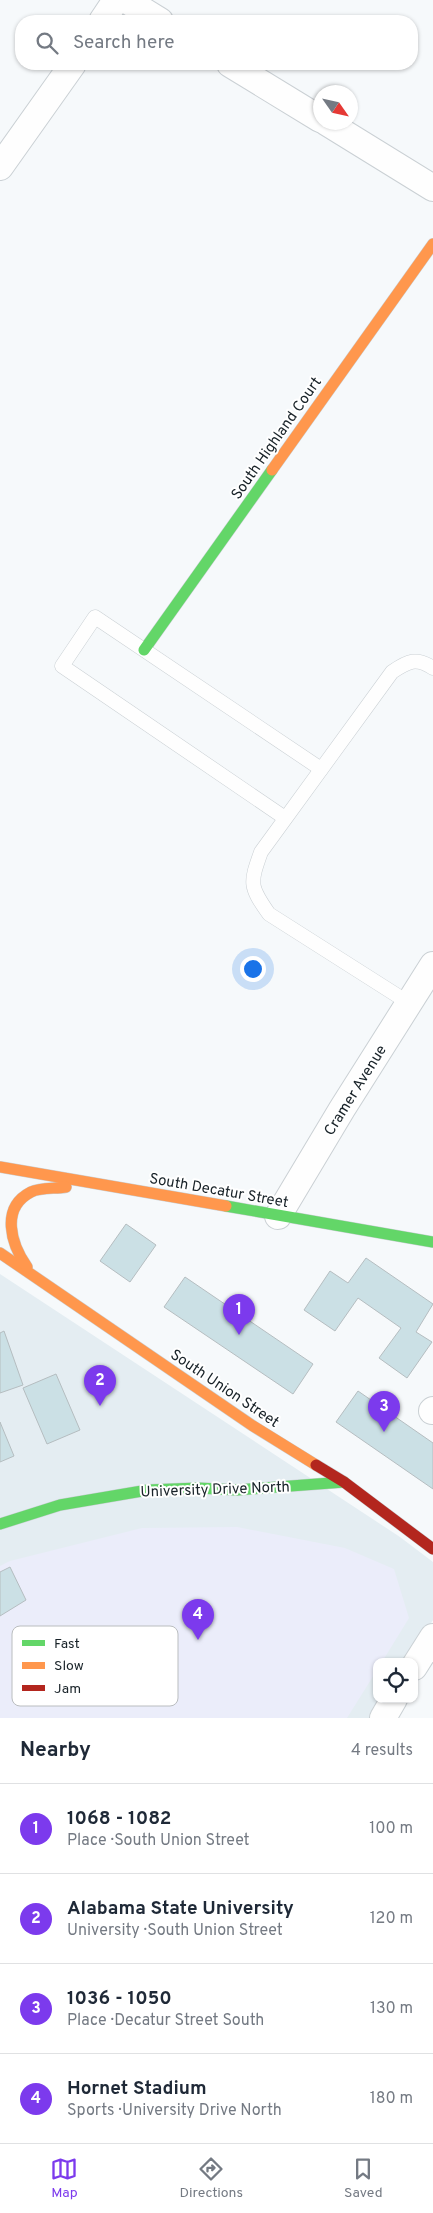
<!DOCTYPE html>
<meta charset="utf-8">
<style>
:root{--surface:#fff;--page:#f2f2f3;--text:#1f2937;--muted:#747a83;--line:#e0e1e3;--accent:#7c3aed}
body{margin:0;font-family:Overpass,sans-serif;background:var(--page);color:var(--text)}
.controls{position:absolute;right:15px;bottom:15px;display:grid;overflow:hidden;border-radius:10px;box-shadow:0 1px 4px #0004}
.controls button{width:45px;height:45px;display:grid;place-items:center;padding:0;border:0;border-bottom:1px solid var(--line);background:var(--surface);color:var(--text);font:25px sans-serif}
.compass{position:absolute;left:313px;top:85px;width:45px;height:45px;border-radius:50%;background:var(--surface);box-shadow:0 1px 4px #0004;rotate:124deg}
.you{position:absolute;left:252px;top:968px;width:18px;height:18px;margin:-12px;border:4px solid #fff;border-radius:50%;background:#1a73e8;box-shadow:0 0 0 8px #1a73e833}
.badge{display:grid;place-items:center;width:32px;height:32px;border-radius:50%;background:var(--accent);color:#fff;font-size:16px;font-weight:700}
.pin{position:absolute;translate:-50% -41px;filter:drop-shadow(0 1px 2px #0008)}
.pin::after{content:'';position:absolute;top:26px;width:18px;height:15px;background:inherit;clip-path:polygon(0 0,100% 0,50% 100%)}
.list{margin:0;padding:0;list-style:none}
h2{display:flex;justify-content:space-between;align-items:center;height:65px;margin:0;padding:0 20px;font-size:21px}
h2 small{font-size:16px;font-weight:400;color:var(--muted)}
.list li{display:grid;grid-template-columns:32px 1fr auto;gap:15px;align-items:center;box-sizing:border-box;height:90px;padding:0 20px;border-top:1px solid var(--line)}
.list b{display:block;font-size:19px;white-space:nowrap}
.list p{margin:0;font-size:16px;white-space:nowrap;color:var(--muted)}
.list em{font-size:16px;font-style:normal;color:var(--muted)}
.icon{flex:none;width:28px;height:28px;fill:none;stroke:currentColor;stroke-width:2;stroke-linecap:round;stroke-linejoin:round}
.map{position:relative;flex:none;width:433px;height:1718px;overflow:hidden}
.search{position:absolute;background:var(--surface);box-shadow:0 1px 4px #0004;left:15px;right:15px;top:15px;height:55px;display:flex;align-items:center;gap:12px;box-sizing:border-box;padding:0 18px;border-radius:20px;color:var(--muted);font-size:19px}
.sheet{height:425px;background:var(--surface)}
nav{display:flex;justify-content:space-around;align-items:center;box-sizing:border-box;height:70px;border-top:1px solid var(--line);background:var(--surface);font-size:14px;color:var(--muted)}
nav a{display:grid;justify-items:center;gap:2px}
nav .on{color:var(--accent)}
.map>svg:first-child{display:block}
.built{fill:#e4edf2}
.green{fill:#ebedfa}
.building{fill:#cbe0e5;stroke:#b5bdc0}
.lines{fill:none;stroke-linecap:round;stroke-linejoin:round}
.lane-casing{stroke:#cad0d4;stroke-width:15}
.street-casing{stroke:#cad0d4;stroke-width:28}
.fast-casing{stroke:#cad0d4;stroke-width:12}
.slow-casing{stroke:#cad0d4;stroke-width:12}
.jam-casing{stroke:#cad0d4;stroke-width:12}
.lane{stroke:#fefefe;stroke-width:14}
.street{stroke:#fefefe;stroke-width:26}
.fast{stroke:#63d668;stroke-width:11}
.slow{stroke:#ff974d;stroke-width:11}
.jam{stroke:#b3261e;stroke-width:11}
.labels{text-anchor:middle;stroke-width:4;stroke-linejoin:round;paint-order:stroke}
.street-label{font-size:15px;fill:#192329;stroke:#fff}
.key{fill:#fff;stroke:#babdbf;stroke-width:1}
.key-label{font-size:14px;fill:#192329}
</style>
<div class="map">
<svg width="433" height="1718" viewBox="0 0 433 1718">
<rect width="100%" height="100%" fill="#f6f9fb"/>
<polygon class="built" points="0,1274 400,1537 433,1562 433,1620 407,1662 377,1662 377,1699 383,1699 371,1718 0,1718"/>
<polygon class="green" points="237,1527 345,1548 394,1569 409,1618 382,1662 377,1662 377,1670 347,1718 0,1718 0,1566 10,1561 142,1528"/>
<g class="building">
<polygon points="126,1224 156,1245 130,1282 100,1261"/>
<polygon points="366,1258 433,1304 416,1332 432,1342 407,1378 379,1358 401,1328 358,1298 335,1331 304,1310 330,1271 348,1283"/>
<polygon points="185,1277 313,1364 293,1394 164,1307"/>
<polygon points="4,1331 23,1385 0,1393 0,1333"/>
<polygon points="56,1374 80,1430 47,1444 23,1388"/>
<polygon points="358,1391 433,1443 433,1489 336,1422"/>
<polygon points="0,1422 14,1456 0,1462"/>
<polygon points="10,1567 26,1600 0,1616 0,1572"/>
</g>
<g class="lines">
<defs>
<g id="lane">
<polyline points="285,818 62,666 95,617 321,769"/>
<path d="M409,1003l-140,-89c-20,-28 -19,-31 -8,-62l131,-180c16,-11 24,-15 41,-4"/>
</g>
<g id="street">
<polyline points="126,0 160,21"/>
<polyline points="102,21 116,0"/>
<polyline points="230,64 320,119"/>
<polyline points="326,122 433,188"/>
<polyline points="0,167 73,64"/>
<polyline points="278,1216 342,1109 433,965"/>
<polyline points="432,1411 433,1410"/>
<polyline points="414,1667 433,1637"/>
<polyline points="383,1718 394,1699"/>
</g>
<g id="fast">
<polyline points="144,650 272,470"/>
<polyline points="226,1206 433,1242"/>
<polyline points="0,1524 60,1505 148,1490 198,1488 237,1490 344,1482"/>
</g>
<g id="slow">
<polyline points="272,470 433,244"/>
<polyline points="0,1167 226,1206"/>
<polyline points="0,1253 253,1426 316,1465"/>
<path d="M27,1267c-16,-23 -27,-59 4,-75 10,-5 24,-3 35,-5"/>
</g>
<polyline id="jam" points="316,1465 344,1482 433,1549"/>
</defs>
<use href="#lane" class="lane-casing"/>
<use href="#street" class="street-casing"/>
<use href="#fast" class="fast-casing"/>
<use href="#slow" class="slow-casing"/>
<use href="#jam" class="jam-casing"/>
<use href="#lane" class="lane"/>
<use href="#street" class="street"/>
<use href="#fast" class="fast"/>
<use href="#slow" class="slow"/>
<use href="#jam" class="jam"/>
</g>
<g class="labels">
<g class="street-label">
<text transform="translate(276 438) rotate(-55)" y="5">South Highland Court</text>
<text transform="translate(355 1090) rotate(-58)" y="5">Cramer Avenue</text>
<text transform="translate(219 1190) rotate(10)" y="5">South Decatur Street</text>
<text transform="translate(225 1388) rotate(34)" y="5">South Union Street</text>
<text transform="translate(215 1489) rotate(-2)" y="5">University Drive North</text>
</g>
</g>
<rect x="12" y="1626" width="166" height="80" rx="8" class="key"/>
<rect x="22" y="1640" width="23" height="6" fill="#63d668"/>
<rect x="22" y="1662" width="23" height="7" fill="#ff974d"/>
<rect x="22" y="1685" width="23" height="6" fill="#b3261e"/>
<g class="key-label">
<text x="54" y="1648">Fast</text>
<text x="54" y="1670">Slow</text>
<text x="54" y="1693">Jam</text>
</g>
</svg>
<div class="controls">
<button><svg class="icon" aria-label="locate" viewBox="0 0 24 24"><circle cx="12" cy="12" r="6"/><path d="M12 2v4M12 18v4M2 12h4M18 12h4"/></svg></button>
</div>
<svg class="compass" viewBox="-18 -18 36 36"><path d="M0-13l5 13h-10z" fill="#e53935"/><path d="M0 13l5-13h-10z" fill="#747a83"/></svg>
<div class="you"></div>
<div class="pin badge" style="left:239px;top:1335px">1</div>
<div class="pin badge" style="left:100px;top:1406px">2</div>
<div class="pin badge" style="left:384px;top:1432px">3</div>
<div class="pin badge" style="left:198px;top:1640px">4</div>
<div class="search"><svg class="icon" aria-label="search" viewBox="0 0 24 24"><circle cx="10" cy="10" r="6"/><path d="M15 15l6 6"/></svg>Search here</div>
</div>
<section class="sheet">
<h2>Nearby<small>4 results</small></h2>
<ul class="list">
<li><span class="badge">1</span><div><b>1068 - 1082</b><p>Place · South Union Street</p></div><em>100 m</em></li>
<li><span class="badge">2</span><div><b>Alabama State University</b><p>University · South Union Street</p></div><em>120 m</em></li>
<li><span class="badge">3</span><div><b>1036 - 1050</b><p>Place · Decatur Street South</p></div><em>130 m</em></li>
<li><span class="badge">4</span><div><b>Hornet Stadium</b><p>Sports · University Drive North</p></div><em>180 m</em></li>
</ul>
</section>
<nav>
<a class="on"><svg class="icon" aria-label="map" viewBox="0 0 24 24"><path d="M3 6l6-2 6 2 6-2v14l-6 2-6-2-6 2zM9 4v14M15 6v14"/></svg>Map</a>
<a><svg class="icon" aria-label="directions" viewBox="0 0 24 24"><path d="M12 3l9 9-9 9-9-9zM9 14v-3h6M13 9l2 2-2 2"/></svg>Directions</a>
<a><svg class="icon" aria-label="saved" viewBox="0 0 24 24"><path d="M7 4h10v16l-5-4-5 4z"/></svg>Saved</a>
</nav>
